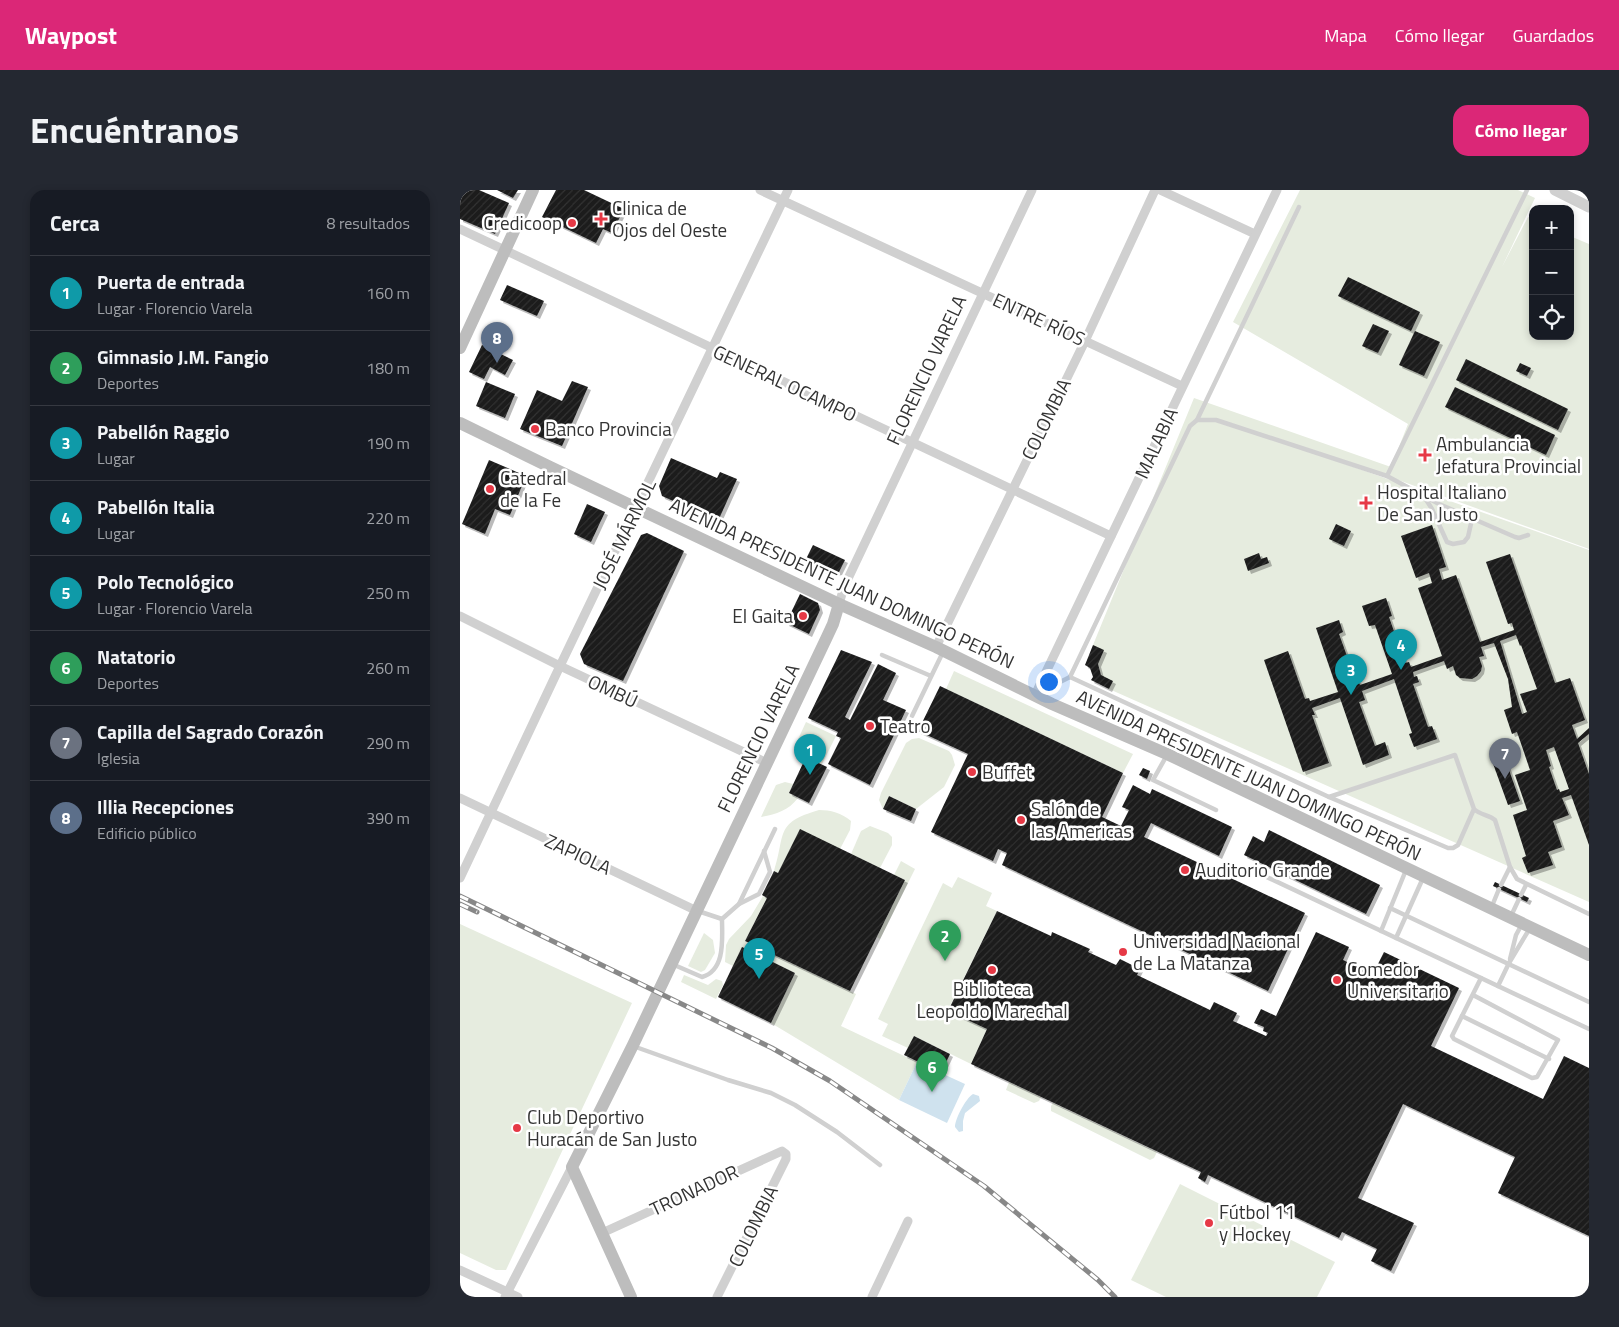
<!DOCTYPE html>
<html lang="es">
<meta charset="utf-8">
<style>
:root{--surface:#171b24;--page:#242831;--text:#f1f3f6;--muted:#9ea1a6;--line:#363941;--accent:#db2777}
body{margin:0;font-family:"Titillium Web",sans-serif;background:var(--page);color:var(--text)}
.controls{position:absolute;right:15px;top:15px;display:grid;overflow:hidden;border-radius:10px;box-shadow:0 2px 8px #0003}
.controls button{width:45px;height:45px;display:grid;place-items:center;padding:0;border:0;border-bottom:1px solid var(--line);background:var(--surface);color:var(--text);font:25px sans-serif}
.you{position:absolute;left:588px;top:491px;width:18px;height:18px;margin:-12px;border:4px solid #fff;border-radius:50%;background:#1a73e8;box-shadow:0 0 0 8px #1a73e833}
.badge{display:grid;place-items:center;width:32px;height:32px;border-radius:50%;background:var(--accent);color:#fff;font-size:16px;font-weight:700}
.pin{position:absolute;translate:-50% -41px;filter:drop-shadow(0 1px 2px #0008)}
.pin::after{content:'';position:absolute;top:26px;width:18px;height:15px;background:inherit;clip-path:polygon(0 0,100% 0,50% 100%)}
.list{margin:0;padding:0;list-style:none}
h2{display:flex;justify-content:space-between;align-items:center;height:65px;margin:0;padding:0 20px;font-size:21px}
h2 small{font-size:16px;font-weight:400;color:var(--muted)}
.list li{display:grid;grid-template-columns:32px 1fr auto;gap:15px;align-items:center;box-sizing:border-box;height:75px;padding:0 20px;border-top:1px solid var(--line)}
.list b{display:block;font-size:19px;white-space:nowrap}
.list p{margin:0;font-size:16px;white-space:nowrap;color:var(--muted)}
.list em{font-size:16px;font-style:normal;color:var(--muted)}
.icon{flex:none;width:28px;height:28px;fill:none;stroke:currentColor;stroke-width:2;stroke-linecap:round;stroke-linejoin:round}
.map{position:relative;flex:none;width:1129px;height:1107px;overflow:hidden;border-radius:15px}
header{display:flex;align-items:center;gap:30px;box-sizing:border-box;height:70px;padding:0 25px;background:var(--accent);color:#fff}
header strong{font-size:24px}
nav{display:flex;gap:28px;margin-inline-start:auto;font-size:18px}
.intro{display:flex;align-items:center;justify-content:space-between;box-sizing:border-box;height:120px;padding:0 30px}
h1{margin:0;font-size:35px}
.button{padding:12px 22px;border-radius:15px;background:var(--accent);color:#fff;font-size:18px;font-weight:700}
main{display:flex;gap:30px;padding:0 30px}
aside{flex:1;background:var(--surface);border-radius:15px;box-shadow:0 2px 8px #0003}
.map>svg:first-child{display:block}
.green{fill:#e6ecdf}
.water{fill:#cfe2ee}
.building{fill:url(#building-hatch);fill-rule:evenodd;filter:url(#shadow)}
.lines{fill:none;stroke-linecap:round;stroke-linejoin:round}
.service{stroke:#d0d0d0;stroke-width:4.5}
.minor{stroke:#d0d0d0;stroke-width:9}
.tertiary{stroke:#d0d0d0;stroke-width:11}
.secondary{stroke:#bdbdbd;stroke-width:12}
.rail-casing{stroke:#888;stroke-width:5}
.rail{stroke:#fff;stroke-width:3;stroke-dasharray:9;stroke-linecap:butt}
.poi-dot{fill:#e63946;stroke:#fff;stroke-width:2}
.labels{text-anchor:middle;stroke-width:5;stroke-linejoin:round;paint-order:stroke}
.poi-label{font-size:19px;fill:#333;stroke:#fff;text-anchor:start}
.street-label{font-size:19px;fill:#333;stroke:#fff}
</style>
<header>
<strong>Waypost</strong>
<nav><a>Mapa</a><a>Cómo llegar</a><a>Guardados</a></nav>
</header>
<div class="intro"><h1>Encuéntranos</h1><a class="button">Cómo llegar</a></div>
<main>
<aside>
<h2>Cerca<small>8 resultados</small></h2>
<ul class="list">
<li><span class="badge" style="background:#0f9aa8">1</span><div><b>Puerta de entrada</b><p>Lugar · Florencio Varela</p></div><em>160 m</em></li>
<li><span class="badge" style="background:#2e9e5b">2</span><div><b>Gimnasio J.M. Fangio</b><p>Deportes</p></div><em>180 m</em></li>
<li><span class="badge" style="background:#0f9aa8">3</span><div><b>Pabellón Raggio</b><p>Lugar</p></div><em>190 m</em></li>
<li><span class="badge" style="background:#0f9aa8">4</span><div><b>Pabellón Italia</b><p>Lugar</p></div><em>220 m</em></li>
<li><span class="badge" style="background:#0f9aa8">5</span><div><b>Polo Tecnológico</b><p>Lugar · Florencio Varela</p></div><em>250 m</em></li>
<li><span class="badge" style="background:#2e9e5b">6</span><div><b>Natatorio</b><p>Deportes</p></div><em>260 m</em></li>
<li><span class="badge" style="background:#6b7280">7</span><div><b>Capilla del Sagrado Corazón</b><p>Iglesia</p></div><em>290 m</em></li>
<li><span class="badge" style="background:#5c6f8a">8</span><div><b>Illia Recepciones</b><p>Edificio público</p></div><em>390 m</em></li>
</ul>
</aside>
<div class="map">
<svg width="1129" height="1107" viewBox="0 0 1129 1107">
<defs>
<pattern id="building-hatch" width="6" height="6" patternUnits="userSpaceOnUse" patternTransform="scale(1.25)"><rect width="6" height="6" fill="#1a1a1a"/><path d="M-1 1l2-2M0 6l6-6M5 7l2-2" fill="none" stroke="#333"/></pattern>
<filter id="shadow"><feDropShadow dx="3" dy="3" stdDeviation="0" flood-color="#0004"/></filter>
</defs>
<rect width="100%" height="100%" fill="#fff"/>
<g class="green">
<polygon points="840,0 1058,0 1075,8 1042,77 1068,27 1073,29 1073,146 1110,146 1110,46 1129,54 1129,359 930,287 780,237 1129,360 1129,712 649,499 641,485 633,455 734,208 931,277 948,234 773,132"/>
<polygon points="494,481 673,564 663,583 486,499"/>
<polygon points="346,532 376,546 362,574 346,567 347,564 334,558"/>
<polygon points="459,548 489,561 492,565 495,575 484,597 456,619 429,606 423,619 419,610 421,603 446,553 452,549"/>
<path d="M325,592l8,2 -4,9 9,5c-10,13 -22,16 -37,19l15,-32z"/>
<path d="M359,620c11,0 23,3 32,11l-1,9 -10,19 -40,-19 -22,43 -4,-2c12,-37 0,-48 45,-61z"/>
<polygon points="410,636 428,643 432,647 432,655 420,678 391,664 401,641"/>
<polygon points="441,671 455,679 420,749 417,747 445,690 434,685"/>
<polygon points="498,687 532,703 526,716 537,721 488,820 527,839 511,874 454,846 448,858 422,846 428,834 418,829 483,693 492,698"/>
<polygon points="303,706 307,708 285,751 396,804 381,836 457,872 439,910 311,833 335,783 282,758 273,776 265,772 266,755 269,749 291,726"/>
<polygon points="0,734 172,813 46,1080 36,1080 0,1063"/>
<polygon points="244,743 253,750 255,763 245,780 241,782 228,776"/>
<polygon points="224,785 248,795 256,789 262,791 263,795 256,809 221,792"/>
<polygon points="549,892 581,907 579,911 574,913 546,900"/>
<polygon points="593,913 697,962 694,968 690,970 591,921 591,916"/>
<polygon points="720,994 875,1072 857,1107 706,1107 671,1090"/>
</g>
<g class="water">
<polygon points="457,872 505,894 487,933 439,910"/>
<path d="M513,904l6,2 1,5 -15,12 -2,8v10l-4,1 -4,-5c0,-8 11,-29 18,-33z"/>
</g>
<g class="building">
<polygon points="5,0 19,0 49,13 35,44 0,29 0,10"/>
<polygon points="37,0 58,0 53,8"/>
<polygon points="96,0 124,0 164,19 152,43 143,39 136,53 82,27"/>
<polygon points="888,87 960,122 951,141 878,106"/>
<polygon points="47,95 84,111 77,126 40,110"/>
<polygon points="913,134 929,141 918,163 902,156"/>
<polygon points="955,141 980,152 964,186 939,175"/>
<polygon points="22,155 53,170 45,185 30,177 24,189 9,182"/>
<polygon points="1006,169 1108,219 1098,240 996,190"/>
<polygon points="1060,173 1071,178 1067,186 1056,181"/>
<polygon points="112,191 128,197 102,256 60,239 77,200 102,211"/>
<polygon points="26,192 55,204 45,228 16,216"/>
<polygon points="995,197 1095,245 1086,265 985,217"/>
<polygon points="211,268 257,288 260,282 277,289 258,331 202,306 199,296"/>
<polygon points="29,270 66,286 50,325 35,319 25,344 2,334"/>
<polygon points="127,314 145,322 131,352 114,344"/>
<polygon points="876,334 891,341 884,356 869,349"/>
<path d="M972,335l14,42 -7,2 3,11 14,-5 24,67 34,-12 -2,-7 -4,1 -22,-62 24,-8 45,129 15,-5 15,42 -13,5 5,14 12,-11v6l-11,9 11,31v71l-18,-50 -9,3 7,17 -16,6 9,26 -14,5 5,13 -25,8 -6,-15 4,-2 -13,-41 14,-5 -12,-35 15,-5 -13,-38 -5,2 -8,-24 8,-3 -4,-28 -14,-36 -13,4 3,9 -5,1 3,9 -1,5 -4,5 -5,3 -12,-1 -4,-3 -3,-9 -6,3 -3,-8 -31,11 1,5 3,-1 2,6 -6,2 15,43 4,-1 5,13 -23,8 -5,-13 3,-1 -18,-54 -32,12 3,9 -6,2 16,44 10,-4 4,13 -26,10 -23,-67 -28,10 3,7h-3l17,48 -26,9 -39,-112 24,-9 17,48 4,-1 1,3 28,-9 -22,-64 23,-8 4,12 -4,2 17,47 2,-1 2,5 32,-11 -17,-49 -6,1 -7,-20 24,-8 6,18 -3,1 16,46 4,-1 2,5 31,-11 -24,-68 14,-5 -3,-10 -13,5 -15,-42zM1056,445l4,11 1,-1 16,44 -17,5 7,18 -5,2 -22,-73zM1094,557l15,42 -9,3 -1,-3 -2,1 -8,-23 2,-1 -5,-16z"/>
<polygon points="187,343 224,361 163,491 124,474 120,464 181,345"/>
<polygon points="353,355 385,370 379,382 370,384 345,371"/>
<polygon points="799,363 801,369 807,367 809,373 788,381 784,369"/>
<polygon points="340,404 358,413 360,420 349,444 326,433"/>
<polygon points="633,455 644,460 638,474 641,485 653,491 649,499 631,490 633,487 630,478 625,475"/>
<polygon points="381,460 412,472 385,527 390,530 418,474 436,483 423,510 446,520 410,595 368,574 381,548 376,546 378,542 348,528"/>
<polygon points="480,496 663,583 642,627 661,636 669,620 662,617 673,595 690,604 692,599 772,637 759,666 691,633 684,647 845,723 808,801 542,675 547,663 538,659 533,671 471,642 508,564 458,541"/>
<polygon points="1043,563 1060,611 1048,615 1031,568"/>
<polygon points="346,567 367,577 349,613 329,603"/>
<polygon points="683,578 690,581 687,589 679,585"/>
<polygon points="429,606 456,619 451,631 423,619"/>
<polygon points="340,639 445,690 390,801 285,751 307,708 302,705 314,681 318,683"/>
<polygon points="809,640 920,695 906,724 784,665 793,646 804,652"/>
<polygon points="1035,692 1069,708 1067,712 1033,696"/>
<polygon points="537,721 591,746 592,742 630,759 628,762 656,775 660,769 680,779 677,785 750,820 754,812 777,823 773,831 806,846 808,843 803,841 804,837 794,833 801,819 816,826 856,742 889,757 883,770 913,784 924,762 999,798 971,856 1083,909 1104,866 1129,878 1129,1046 1038,1003 1055,967 943,914 898,1008 954,1033 931,1081 911,1071 917,1059 882,1042 879,1048 748,985 745,992 738,988 741,982 511,874 527,839 488,821"/>
<polygon points="282,757 335,783 311,833 258,807"/>
<polygon points="454,846 490,864 481,883 444,865"/>
</g>
<g class="lines">
<g class="service">
<polyline points="737,230 839,17"/>
<polyline points="927,286 1067,0"/>
<polyline points="965,308 972,319 987,352 993,354 1004,352 1008,347 1012,329"/>
<polyline points="422,465 471,486"/>
<polyline points="610,487 730,236 737,230 756,230 927,286 979,314 1055,347 1059,348 1068,345"/>
<polyline points="610,487 869,607"/>
<polyline points="578,503 610,487"/>
<polyline points="452,526 483,462"/>
<polyline points="707,565 693,590 756,620"/>
<path d="M1014,619l-16,36 -5,3h-5l-119,-51 126,-42 19,54c6,6 15,6 21,11l15,47 7,12 72,35"/>
<polyline points="796,682 1129,839"/>
<polyline points="1041,695 1050,677"/>
<polyline points="1061,705 1066,695"/>
<polyline points="279,714 315,639"/>
<polyline points="1032,716 1039,699"/>
<polyline points="930,718 1129,812"/>
<polyline points="238,721 262,729"/>
<polyline points="1051,726 1059,709"/>
<polyline points="921,741 946,680"/>
<polyline points="936,748 963,688"/>
<polyline points="1050,769 1056,745 1062,734"/>
<path d="M212,774l30,13c24,-7 20,-39 20,-58l17,-15 20,-10 11,-22 -6,-21"/>
<polyline points="1038,796 1049,773 1070,738"/>
<polyline points="1013,805 1098,850 1077,887 1072,888 994,849 992,846 1021,788"/>
<polyline points="1002,826 1089,869"/>
<polyline points="173,856 268,890 311,903 335,915 377,942 420,975"/>
</g>
<g class="minor">
<polyline points="300,0 722,196"/>
<polyline points="700,0 795,44"/>
<polyline points="0,39 651,346"/>
<polyline points="379,414 384,397 572,0"/>
<polyline points="0,426 100,476 307,573"/>
<polyline points="476,457 625,151 695,0"/>
<polyline points="575,505 817,0"/>
<polyline points="0,608 237,721"/>
<polyline points="0,688 100,476 328,0"/>
<polyline points="142,1043 322,961 326,964 326,969 257,1107"/>
<polyline points="0,1080 58,1107"/>
<polyline points="45,1107 112,977"/>
<polyline points="412,1107 448,1031"/>
</g>
<polyline class="tertiary" points="1095,0 1129,17"/>
<g class="secondary">
<polyline points="0,158 73,0"/>
<polyline points="0,233 90,277 379,414 476,457 592,514 707,564 1129,765"/>
<polyline points="171,1107 112,977 173,855 366,449 373,434 379,414"/>
</g>
<defs>
<g id="rail">
<polyline points="0,706 312,858 370,891 524,996 638,1090 655,1107"/>
<polyline points="0,714 17,722"/>
</g>
</defs>
<use href="#rail" class="rail-casing"/>
<use href="#rail" class="rail"/>
</g>
<g class="poi-dot">
<path d="M138.5 21.5h5v5h5v5h-5v5h-5v-5h-5v-5h5z"/>
<circle cx="112" cy="33" r="5"/>
<circle cx="75" cy="239" r="5"/>
<path d="M962.5 257.5h5v5h5v5h-5v5h-5v-5h-5v-5h5z"/>
<circle cx="30" cy="299" r="5"/>
<path d="M903.5 305.5h5v5h5v5h-5v5h-5v-5h-5v-5h5z"/>
<circle cx="343" cy="426" r="5"/>
<circle cx="410" cy="536" r="5"/>
<circle cx="512" cy="582" r="5"/>
<circle cx="561" cy="630" r="5"/>
<circle cx="725" cy="680" r="5"/>
<circle cx="663" cy="762" r="5"/>
<circle cx="532" cy="780" r="5"/>
<circle cx="877" cy="790" r="5"/>
<circle cx="57" cy="938" r="5"/>
<circle cx="749" cy="1033" r="5"/>
</g>
<g class="labels">
<g class="poi-label">
<text x="152" y="25">Clinica de<tspan x="152" dy="22">Ojos del Oeste</tspan></text>
<text x="102" y="40" text-anchor="end">Credicoop</text>
<text x="85" y="246">Banco Provincia</text>
<text x="976" y="261">Ambulancia<tspan x="976" dy="22">Jefatura Provincial</tspan></text>
<text x="40" y="295">Catedral<tspan x="40" dy="22">de la Fe</tspan></text>
<text x="917" y="309">Hospital Italiano<tspan x="917" dy="22">De San Justo</tspan></text>
<text x="333" y="433" text-anchor="end">El Gaita</text>
<text x="420" y="543">Teatro</text>
<text x="522" y="589">Buffet</text>
<text x="571" y="626">Salón de<tspan x="571" dy="22">las Americas</tspan></text>
<text x="735" y="687">Auditorio Grande</text>
<text x="673" y="758">Universidad Nacional<tspan x="673" dy="22">de La Matanza</tspan></text>
<text x="887" y="786">Comedor<tspan x="887" dy="22">Universitario</tspan></text>
<text x="532" y="806" text-anchor="middle">Biblioteca<tspan x="532" dy="22">Leopoldo Marechal</tspan></text>
<text x="67" y="934">Club Deportivo<tspan x="67" dy="22">Huracán de San Justo</tspan></text>
<text x="759" y="1029">Fútbol 11<tspan x="759" dy="22">y Hockey</tspan></text>
</g>
<g class="street-label">
<text transform="translate(579 129) rotate(25)" y="7">ENTRE RÍOS</text>
<text transform="translate(466 180) rotate(-65)" y="7">FLORENCIO VARELA</text>
<text transform="translate(325 193) rotate(25)" y="7">GENERAL OCAMPO</text>
<text transform="translate(586 229) rotate(-64)" y="7">COLOMBIA</text>
<text transform="translate(696 253) rotate(-65)" y="7">MALABIA</text>
<text transform="translate(164 344) rotate(-64)" y="7">JOSÉ MÁRMOL</text>
<text transform="translate(382 393) rotate(25)" y="7">AVENIDA PRESIDENTE JUAN DOMINGO PERÓN</text>
<text transform="translate(153 501) rotate(25)" y="7">OMBÚ</text>
<text transform="translate(298 548) rotate(-64)" y="7">FLORENCIO VARELA</text>
<text transform="translate(789 585) rotate(25)" y="7">AVENIDA PRESIDENTE JUAN DOMINGO PERÓN</text>
<text transform="translate(118 664) rotate(25)" y="7">ZAPIOLA</text>
<text transform="translate(234 1000) rotate(-25)" y="7">TRONADOR</text>
<text transform="translate(293 1036) rotate(-64)" y="7">COLOMBIA</text>
</g>
</g>
</svg>
<div class="controls">
<button>+</button>
<button>−</button>
<button><svg class="icon" aria-label="locate" viewBox="0 0 24 24"><circle cx="12" cy="12" r="6"/><path d="M12 2v4M12 18v4M2 12h4M18 12h4"/></svg></button>
</div>
<div class="you"></div>
<div class="pin badge" style="left:350px;top:585px;background:#0f9aa8">1</div>
<div class="pin badge" style="left:485px;top:771px;background:#2e9e5b">2</div>
<div class="pin badge" style="left:891px;top:505px;background:#0f9aa8">3</div>
<div class="pin badge" style="left:941px;top:480px;background:#0f9aa8">4</div>
<div class="pin badge" style="left:299px;top:789px;background:#0f9aa8">5</div>
<div class="pin badge" style="left:472px;top:902px;background:#2e9e5b">6</div>
<div class="pin badge" style="left:1045px;top:589px;background:#6b7280">7</div>
<div class="pin badge" style="left:37px;top:173px;background:#5c6f8a">8</div>
</div>
</main>
